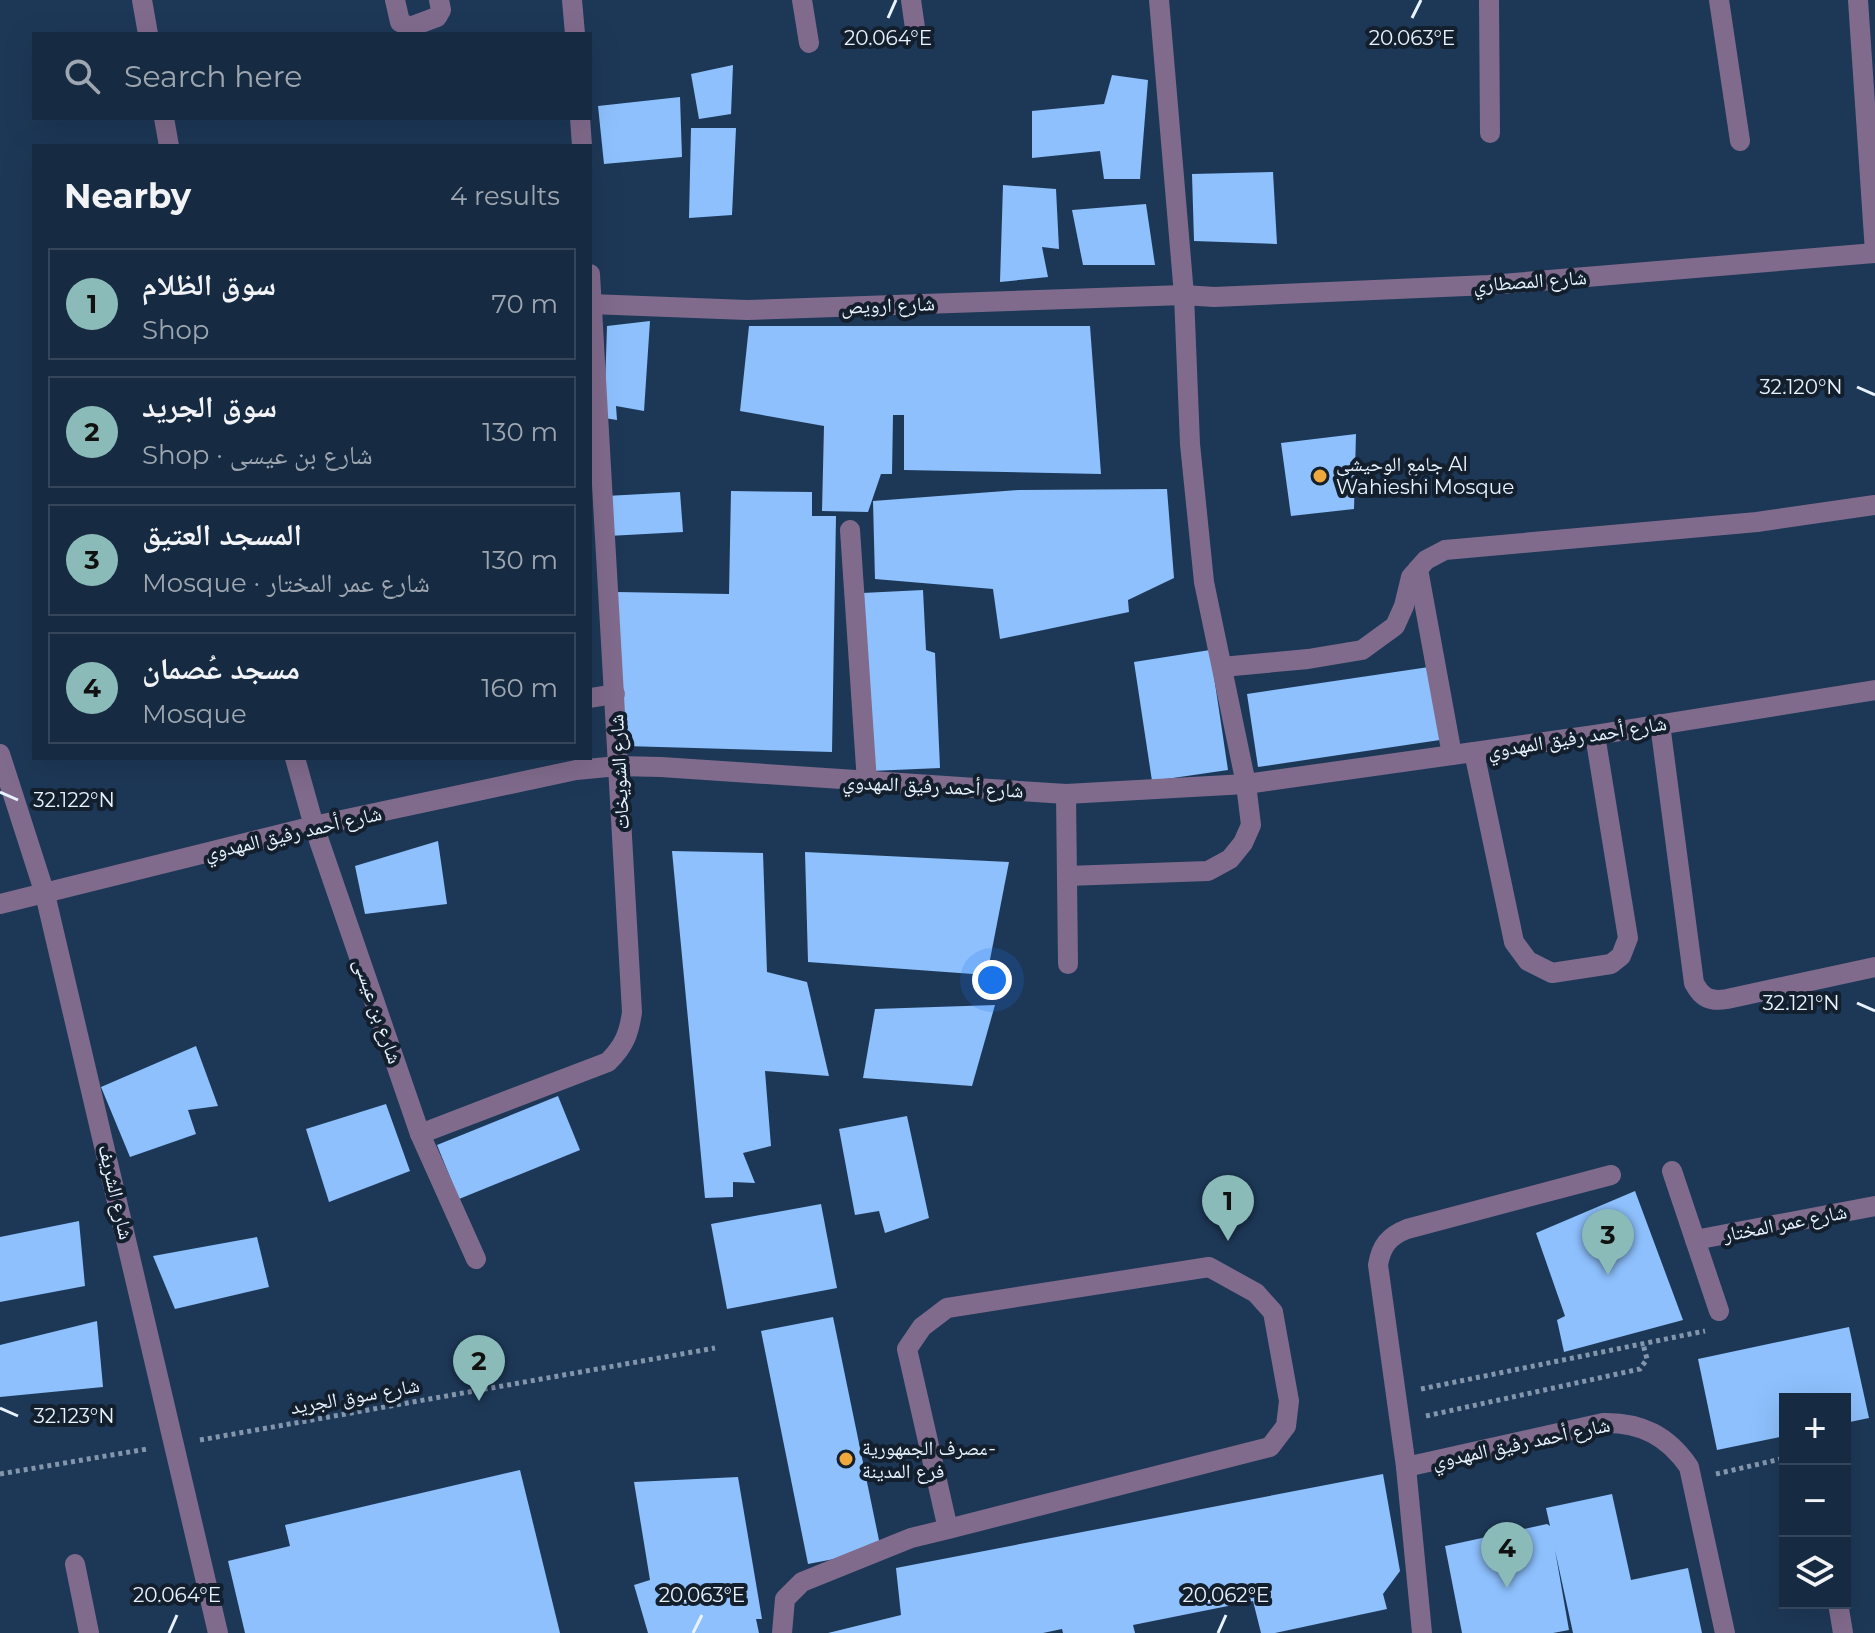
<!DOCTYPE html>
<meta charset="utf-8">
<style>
:root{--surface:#162a41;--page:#23364c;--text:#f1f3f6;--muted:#9ea7b1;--line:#35465a;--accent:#8bbbb9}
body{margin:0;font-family:Montserrat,"Noto Naskh Arabic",sans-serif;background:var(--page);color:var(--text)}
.controls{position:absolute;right:24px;bottom:24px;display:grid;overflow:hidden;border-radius:0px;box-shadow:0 8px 32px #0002}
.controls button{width:72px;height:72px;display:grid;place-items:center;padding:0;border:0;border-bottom:2px solid var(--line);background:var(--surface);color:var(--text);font:40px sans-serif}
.you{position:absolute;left:992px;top:980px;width:28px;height:28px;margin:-20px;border:6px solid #fff;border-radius:50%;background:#1a73e8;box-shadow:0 0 0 12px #1a73e833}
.badge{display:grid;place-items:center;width:52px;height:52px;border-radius:50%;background:var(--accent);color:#111;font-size:26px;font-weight:700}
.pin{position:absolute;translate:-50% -66px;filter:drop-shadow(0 2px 4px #0008)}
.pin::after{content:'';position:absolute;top:42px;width:28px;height:24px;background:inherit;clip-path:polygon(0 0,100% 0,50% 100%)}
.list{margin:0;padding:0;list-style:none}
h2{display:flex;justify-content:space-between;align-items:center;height:104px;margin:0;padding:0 32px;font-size:34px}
h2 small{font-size:26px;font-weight:400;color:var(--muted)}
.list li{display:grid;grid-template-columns:52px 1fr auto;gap:24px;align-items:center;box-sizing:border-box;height:112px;margin:0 16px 16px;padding:0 16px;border:2px solid var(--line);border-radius:0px}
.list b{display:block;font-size:30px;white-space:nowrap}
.list p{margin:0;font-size:26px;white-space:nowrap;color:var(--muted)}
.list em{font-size:26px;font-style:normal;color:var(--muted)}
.icon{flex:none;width:44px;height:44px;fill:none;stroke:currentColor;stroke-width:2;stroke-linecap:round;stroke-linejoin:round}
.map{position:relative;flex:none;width:1875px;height:1633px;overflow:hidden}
.search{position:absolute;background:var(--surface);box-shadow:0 8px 32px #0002;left:32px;top:32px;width:560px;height:88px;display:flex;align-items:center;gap:20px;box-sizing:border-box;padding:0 28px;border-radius:0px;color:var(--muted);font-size:30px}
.panel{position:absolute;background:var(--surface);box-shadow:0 8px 32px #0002;left:32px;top:144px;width:560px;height:616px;border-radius:0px}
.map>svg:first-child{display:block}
.building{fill:#8dc0fd}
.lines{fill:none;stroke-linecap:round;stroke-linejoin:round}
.path{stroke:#8496ac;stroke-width:5;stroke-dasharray:4 4;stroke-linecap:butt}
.minor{stroke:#816b8d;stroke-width:20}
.ticks{fill:none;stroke:#e9f3ff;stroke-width:3}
.poi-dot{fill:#eea83c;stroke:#131f2d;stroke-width:3}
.labels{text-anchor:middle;stroke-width:8;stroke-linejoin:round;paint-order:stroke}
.street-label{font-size:20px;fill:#e9f3ff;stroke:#131f2d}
.poi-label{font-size:20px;fill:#e9f3ff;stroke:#131f2d;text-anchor:start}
.ticks-label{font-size:20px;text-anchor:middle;fill:#e9f3ff;stroke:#131f2d;stroke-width:8;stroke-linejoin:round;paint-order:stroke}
</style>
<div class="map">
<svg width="1875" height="1633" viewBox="0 0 1875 1633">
<rect width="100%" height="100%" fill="#1d3857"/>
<g class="building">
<polygon points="733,65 731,114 699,119 691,74"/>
<polygon points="1112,75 1148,80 1140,179 1104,179 1100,151 1032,158 1032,111 1104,104"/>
<polygon points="680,97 682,157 604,164 598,106"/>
<polygon points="691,128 736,128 732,215 689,218"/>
<polygon points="1273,172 1277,244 1194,241 1192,174"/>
<polygon points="1003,185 1056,189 1059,249 1042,247 1048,277 1000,282"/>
<polygon points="1146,204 1155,265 1083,265 1072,210"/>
<polygon points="650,321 644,411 616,406 617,420 604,418 607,326"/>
<polygon points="749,326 1090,326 1101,474 904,470 904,415 893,415 892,474 881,474 868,512 822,511 824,426 740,411"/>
<polygon points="1356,434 1354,509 1291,516 1281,443"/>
<polygon points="1167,489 1174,578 1128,600 1129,612 1000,639 993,589 875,579 873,501 1019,490"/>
<polygon points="731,491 812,492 812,516 836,516 832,752 625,746 617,592 729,594"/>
<polygon points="680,492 683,532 608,536 606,496"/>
<polygon points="923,590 926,650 935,653 940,768 871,771 862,593"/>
<polygon points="1210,650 1228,770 1152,781 1134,662"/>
<polygon points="1429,667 1440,740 1258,767 1247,694"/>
<polygon points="438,841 447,904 365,914 355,866"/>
<polygon points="672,851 763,853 767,972 807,982 829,1076 765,1071 771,1146 743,1153 755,1183 733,1182 733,1197 705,1198"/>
<polygon points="805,852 1009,862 987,975 808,962"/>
<polygon points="995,1005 972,1086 863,1078 875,1009"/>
<polygon points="196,1046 218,1106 188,1110 196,1134 130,1157 101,1087"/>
<polygon points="558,1096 580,1150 459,1199 437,1145"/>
<polygon points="386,1104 410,1171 329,1202 306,1129"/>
<polygon points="907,1116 929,1218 885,1233 879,1211 855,1215 839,1129"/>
<polygon points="1635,1191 1683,1320 1564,1352 1557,1320 1565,1316 1536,1233"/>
<polygon points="821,1204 837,1288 727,1309 711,1224"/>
<polygon points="79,1221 85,1286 0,1302 0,1237"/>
<polygon points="257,1237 269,1287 175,1309 153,1256"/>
<polygon points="833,1317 881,1550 808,1564 761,1331"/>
<polygon points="97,1321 103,1387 0,1397 0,1345"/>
<polygon points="1849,1327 1869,1418 1845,1423 1845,1399 1785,1399 1785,1436 1717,1450 1698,1359"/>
<polygon points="520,1470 560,1633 245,1633 228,1561 290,1546 285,1525"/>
<polygon points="1383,1474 1400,1571 1383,1594 1387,1609 1275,1633 1261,1633 1253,1601 1133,1625 1135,1633 1063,1633 1062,1629 1043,1633 828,1633 901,1615 896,1568"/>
<polygon points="738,1477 762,1619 756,1619 759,1633 648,1633 634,1585 650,1580 634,1482"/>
<polygon points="1612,1494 1631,1580 1688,1568 1702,1633 1573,1633 1555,1550 1569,1630 1553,1633 1462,1633 1445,1546 1547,1524 1550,1526 1546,1508"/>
</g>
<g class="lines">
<g class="path">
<polyline points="1421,1389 1705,1331"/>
<polyline points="1426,1416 1640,1369 1647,1359 1643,1344"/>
<polyline points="200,1440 715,1348"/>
<polyline points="0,1474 147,1449"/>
<polyline points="1716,1474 1785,1458"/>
</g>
<g class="minor">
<polyline points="142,0 148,34"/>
<polyline points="395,0 400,22 410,27 437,17 441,10 439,0"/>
<polyline points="572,0 575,34"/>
<polyline points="802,0 809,43"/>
<polyline points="911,0 915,28"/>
<polyline points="1489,0 1490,133"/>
<polyline points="1719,0 1740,141"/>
<polyline points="1858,0 1875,252"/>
<polyline points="164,118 169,146"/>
<polyline points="580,118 582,146"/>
<polyline points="590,304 747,310 1184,295 1214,297 1489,285 1875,253"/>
<polyline points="850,530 867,782"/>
<polyline points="1418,569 1452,755"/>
<polyline points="1222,667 1308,659 1362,650 1395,626 1404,606 1411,577 1426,560 1445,550 1757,522 1875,505"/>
<polyline points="590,698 615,694"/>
<path d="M1660,724l34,259c8,15 16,19 33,16l148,-32"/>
<polyline points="1474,752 1514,942 1528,961 1552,973 1611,964 1621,956 1628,938 1595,735"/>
<polyline points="0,754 45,894 218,1633"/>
<polyline points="295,758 314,826 420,1134 476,1259"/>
<polyline points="1066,794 1068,964"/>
<polyline points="1067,876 1208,871 1230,859 1243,843 1251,825 1246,784 1204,582 1190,444 1184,295 1159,0"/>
<polyline points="0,904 314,826 576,770 618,766 661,767 1066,794 1246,784 1595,735 1875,690"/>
<path d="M420,1134l188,-72c16,-16 21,-28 24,-50l-42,-738"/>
<polyline points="1672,1171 1719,1311"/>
<polyline points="1695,1240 1875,1206"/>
<path d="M1406,1467l197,-44c38,-1 65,13 86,44l36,166"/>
<polyline points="75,1564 89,1633"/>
<polyline points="1838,1603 1843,1633"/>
<polyline points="782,1633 785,1599 802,1582 911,1538 948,1529 1270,1447 1286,1426 1289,1401 1273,1312 1256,1293 1209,1267 947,1308 922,1327 907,1349 948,1529"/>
<path d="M1422,1633l-16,-166 -28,-202c3,-19 11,-29 29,-36l204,-54"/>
</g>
</g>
<path class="ticks" d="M888,18l8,-18M1412,18l9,-18M1857,387l18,8M0,792l18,8M1857,1003l18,8M0,1408l18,8M169,1633l8,-18M693,1633l9,-18M1218,1633l8,-18"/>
<g class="poi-dot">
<circle cx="1320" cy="476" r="8"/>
<circle cx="846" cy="1459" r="8"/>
</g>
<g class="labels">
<g class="street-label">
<text transform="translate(1530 281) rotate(-4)" y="7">شارع المصطاري</text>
<text transform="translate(888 305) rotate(-2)" y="7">شارع ارويص</text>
<text transform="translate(1577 737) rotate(-9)" y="7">شارع أحمد رفيق المهدوي</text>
<text transform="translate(619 772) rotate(-93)" y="7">شارع الشويخات</text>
<text transform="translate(933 786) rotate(3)" y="7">شارع أحمد رفيق المهدوي</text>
<text transform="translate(293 833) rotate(-13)" y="7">شارع أحمد رفيق المهدوي</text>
<text transform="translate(378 1011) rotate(71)" y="7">شارع بن عيسى</text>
<text transform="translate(116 1192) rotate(77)" y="7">شارع الشريف</text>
<text transform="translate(1785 1223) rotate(-11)" y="7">شارع عمر المختار</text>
<text transform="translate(355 1396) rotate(-10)" y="7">شارع سوق الجريد</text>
<text transform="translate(1521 1443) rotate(-12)" y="7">شارع أحمد رفيق المهدوي</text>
</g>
<g class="poi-label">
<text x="1336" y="471">جامع الوحيشي Al<tspan x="1336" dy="23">Wahieshi Mosque</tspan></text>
<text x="862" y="1455">مصرف الجمهورية-<tspan x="862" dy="23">فرع المدينة</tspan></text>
</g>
</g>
<g class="ticks-label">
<text x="888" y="45">20.064°E</text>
<text x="1412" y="45">20.063°E</text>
<text x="1801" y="394">32.120°N</text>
<text x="74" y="807">32.122°N</text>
<text x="1801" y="1010">32.121°N</text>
<text x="74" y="1423">32.123°N</text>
<text x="177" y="1602">20.064°E</text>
<text x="702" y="1602">20.063°E</text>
<text x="1226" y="1602">20.062°E</text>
</g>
</svg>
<div class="controls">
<button>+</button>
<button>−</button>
<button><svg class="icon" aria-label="layers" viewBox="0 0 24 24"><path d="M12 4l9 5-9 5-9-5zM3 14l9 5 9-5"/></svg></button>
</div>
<div class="you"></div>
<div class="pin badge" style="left:1228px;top:1241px">1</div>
<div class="pin badge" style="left:479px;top:1401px">2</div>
<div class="pin badge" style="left:1608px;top:1275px">3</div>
<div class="pin badge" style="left:1507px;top:1588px">4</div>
<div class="search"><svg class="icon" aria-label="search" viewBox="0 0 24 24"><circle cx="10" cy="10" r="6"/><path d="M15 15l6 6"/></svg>Search here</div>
<section class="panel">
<h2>Nearby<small>4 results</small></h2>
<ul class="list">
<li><span class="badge">1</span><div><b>سوق الظلام</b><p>Shop</p></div><em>70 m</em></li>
<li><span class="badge">2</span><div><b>سوق الجريد</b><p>Shop · شارع بن عيسى</p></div><em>130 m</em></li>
<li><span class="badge">3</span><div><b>المسجد العتيق</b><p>Mosque · شارع عمر المختار</p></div><em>130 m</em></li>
<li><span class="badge">4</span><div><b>مسجد عُصمان</b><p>Mosque</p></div><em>160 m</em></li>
</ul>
</section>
</div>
